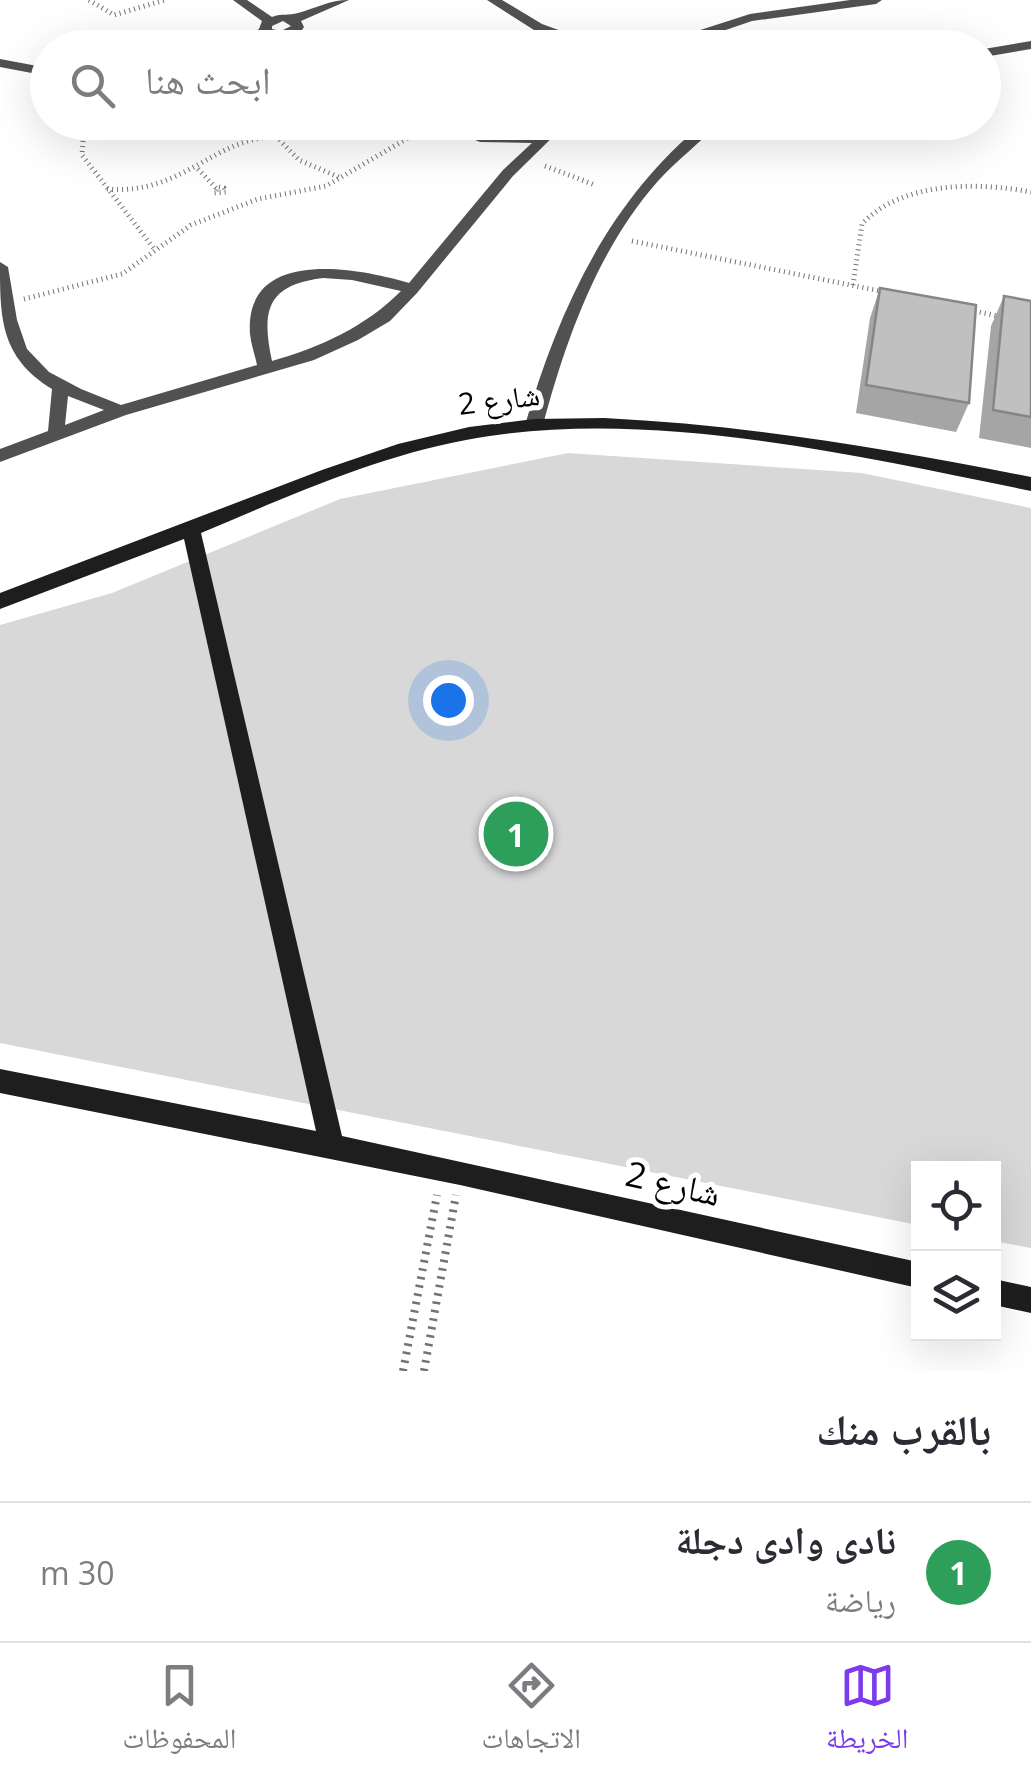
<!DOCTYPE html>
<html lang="ar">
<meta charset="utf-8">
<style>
:root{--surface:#fff;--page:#f7f7f7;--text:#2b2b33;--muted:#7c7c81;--line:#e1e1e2;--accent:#7c3aed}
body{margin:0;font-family:"Open Sans","Noto Naskh Arabic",sans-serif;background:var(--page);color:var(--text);direction:rtl}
.controls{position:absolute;right:30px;bottom:30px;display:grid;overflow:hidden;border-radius:0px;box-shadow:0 10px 40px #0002}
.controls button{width:90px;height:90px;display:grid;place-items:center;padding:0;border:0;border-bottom:2px solid var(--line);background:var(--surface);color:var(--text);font:50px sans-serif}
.you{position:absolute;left:448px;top:700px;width:35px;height:35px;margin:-25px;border:8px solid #fff;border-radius:50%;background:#1a73e8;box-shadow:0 0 0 15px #1a73e833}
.badge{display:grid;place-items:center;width:65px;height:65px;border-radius:50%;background:var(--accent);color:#fff;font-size:32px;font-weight:700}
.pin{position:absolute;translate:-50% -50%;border:5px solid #fff;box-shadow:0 2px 10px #0006}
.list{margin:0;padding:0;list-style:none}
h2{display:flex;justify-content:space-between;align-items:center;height:130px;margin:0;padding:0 40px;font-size:42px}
h2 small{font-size:32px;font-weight:400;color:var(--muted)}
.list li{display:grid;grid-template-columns:65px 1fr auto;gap:30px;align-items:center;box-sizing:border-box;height:140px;padding:0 40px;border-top:2px solid var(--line)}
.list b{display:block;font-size:38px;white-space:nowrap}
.list p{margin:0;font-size:32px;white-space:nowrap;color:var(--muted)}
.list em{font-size:32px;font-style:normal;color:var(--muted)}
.icon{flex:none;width:55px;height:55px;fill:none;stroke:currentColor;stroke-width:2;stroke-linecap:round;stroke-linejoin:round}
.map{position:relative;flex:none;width:1031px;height:1371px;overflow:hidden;direction:ltr}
.search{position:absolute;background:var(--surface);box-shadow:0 10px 40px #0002;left:30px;right:30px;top:30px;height:110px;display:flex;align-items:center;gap:25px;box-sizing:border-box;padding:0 35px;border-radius:55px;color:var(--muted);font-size:38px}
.sheet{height:270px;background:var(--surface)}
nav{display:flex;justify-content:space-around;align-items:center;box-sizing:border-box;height:140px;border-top:2px solid var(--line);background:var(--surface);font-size:28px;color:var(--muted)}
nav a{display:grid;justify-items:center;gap:5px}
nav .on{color:var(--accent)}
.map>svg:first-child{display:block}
.green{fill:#d8d8d8}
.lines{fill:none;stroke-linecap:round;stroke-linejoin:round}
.path-far1{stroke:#737373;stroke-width:5;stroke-dasharray:1 4;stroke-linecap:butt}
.path{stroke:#737373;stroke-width:8;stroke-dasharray:2.5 6;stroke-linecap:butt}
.street{fill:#515151;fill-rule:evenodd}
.secondary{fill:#1e1e1e;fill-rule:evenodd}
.wall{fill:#a5a5a5}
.building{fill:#c0c0c0;stroke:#868686;stroke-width:2.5}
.labels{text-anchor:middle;stroke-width:10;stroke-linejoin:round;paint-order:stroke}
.street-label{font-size:30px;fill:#000;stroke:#fff}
.near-street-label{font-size:35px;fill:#000;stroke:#fff}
</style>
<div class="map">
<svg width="1031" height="1371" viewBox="0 0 1031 1371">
<rect width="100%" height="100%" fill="#fff"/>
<polygon class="green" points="568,453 862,473 1031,508 1031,1248 994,1241 994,1168 918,1168 918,1225 0,1043 0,625 112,593 340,499"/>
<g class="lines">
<g class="path-far1">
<polyline points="89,0 114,15 165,0"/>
<polyline points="262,122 299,160 341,178"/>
<polyline points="83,141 82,155 155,250"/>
<polyline points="545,166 595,185"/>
<polyline points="198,169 216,188"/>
<polygon points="219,187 224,188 226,192 214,193"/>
<path d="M107,189c74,7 108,-52 168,-52"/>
<polyline points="632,241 885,292"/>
<path d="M853,285l9,-61c40,-43 115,-42 169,-32"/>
<polyline points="24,299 122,274 191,225 258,199 326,186 425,128"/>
<polyline points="970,310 1002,317"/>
</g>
<g class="path">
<polyline points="403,1371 437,1195"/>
<polyline points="424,1371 456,1195"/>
</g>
<g class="street">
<path d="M233,0h14l25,17c10,-4 17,-1 26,-4 19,-5 31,-13 51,-13l-48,21 3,6 -2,3 22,18h-15l-17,-13 -10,4 -15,-4 -24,13h-17l33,-19 3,-8zM283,21l8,5 -10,5 -9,-2v-3z"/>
<polygon points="487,0 502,0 542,24 586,40 663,42 750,14 850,0 882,0 876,4 752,21 673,48 582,48 534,30"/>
<polygon points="1031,41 1031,49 984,57 984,49"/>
<polygon points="0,59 48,68 45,93 48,114 43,113 31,93 37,74 0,67"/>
<path d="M71,122h48c-11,7 -37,7 -48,0z"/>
<path d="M432,122h20l30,12 58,1 14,-13h14l-55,54 -96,117 -27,28 -32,19 -44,20 -188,55 -126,47v-13l48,-18 4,-42c-52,-32 -52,-71 -52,-127l8,5 9,53 10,29 22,23 32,17 40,16 136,-40c-2,-10 -6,-21 -7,-31 -6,-88 108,-66 159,-51l94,-113 29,-27 -52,-1zM323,278l29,2 49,11c-36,36 -80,56 -129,70 -11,-51 -5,-76 51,-83zM68,396l36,14 -39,15z"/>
<path d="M705,122h15c-20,21 -42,37 -62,59 -60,68 -92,158 -115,244l-3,4h-12l-3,-4c34,-116 84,-226 180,-303z"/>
</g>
<g class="secondary">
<path d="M604,418c145,7 285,31 427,59v14c-176,-36 -387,-85 -565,-51 -92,17 -179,57 -265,93l141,603 576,126v26l-458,-103 -460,-92v-24l316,62 -132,-592 -184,70v-16l322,-123 76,-26 71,-17 65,-8z"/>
<polygon points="994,1279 1031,1287 1031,1313 994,1305"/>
</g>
</g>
<g class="wall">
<polygon points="880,288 969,403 956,432 856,413 870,318"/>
<polygon points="1004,296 1031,301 1031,448 979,438 991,326"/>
</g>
<g class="building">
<polygon points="880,288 976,305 969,403 866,385"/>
<polygon points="1004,296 1031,301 1031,417 993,410"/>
</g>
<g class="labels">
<g class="street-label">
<text transform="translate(499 400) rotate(-7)" y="10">شارع 2</text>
</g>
<g class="near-street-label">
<text transform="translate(673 1184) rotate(13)" y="12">شارع 2</text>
</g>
</g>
</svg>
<div class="controls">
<button><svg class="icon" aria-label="locate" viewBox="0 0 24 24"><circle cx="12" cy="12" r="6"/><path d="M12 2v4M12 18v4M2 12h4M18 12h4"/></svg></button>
<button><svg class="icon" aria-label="layers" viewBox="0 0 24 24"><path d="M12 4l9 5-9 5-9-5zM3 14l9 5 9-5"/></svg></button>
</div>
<div class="you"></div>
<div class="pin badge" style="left:516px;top:834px;background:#2e9e5b">1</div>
<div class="search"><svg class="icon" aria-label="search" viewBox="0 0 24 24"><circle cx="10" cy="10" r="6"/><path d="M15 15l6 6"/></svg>ابحث هنا</div>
</div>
<section class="sheet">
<h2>بالقرب منك<small></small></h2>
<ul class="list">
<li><span class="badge" style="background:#2e9e5b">1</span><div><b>نادى وادى دجلة</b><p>رياضة</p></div><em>30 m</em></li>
</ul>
</section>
<nav>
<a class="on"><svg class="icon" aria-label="map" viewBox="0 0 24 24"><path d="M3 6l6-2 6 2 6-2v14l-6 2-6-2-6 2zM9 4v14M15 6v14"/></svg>الخريطة</a>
<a><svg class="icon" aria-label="directions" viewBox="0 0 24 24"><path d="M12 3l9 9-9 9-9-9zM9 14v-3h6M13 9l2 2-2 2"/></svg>الاتجاهات</a>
<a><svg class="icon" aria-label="saved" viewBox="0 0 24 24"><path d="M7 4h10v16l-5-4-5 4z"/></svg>المحفوظات</a>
</nav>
